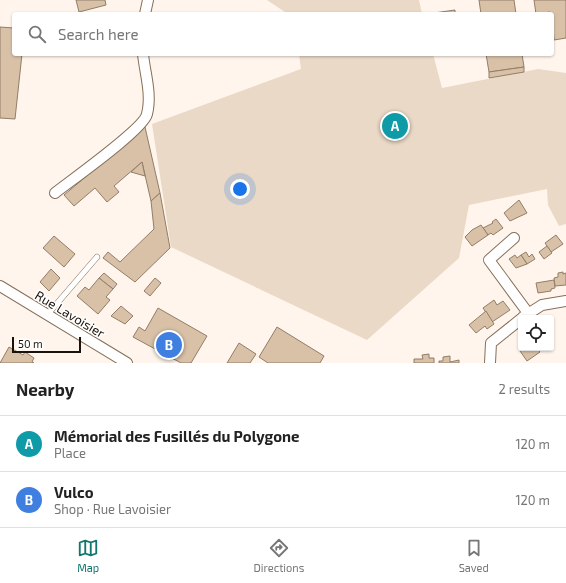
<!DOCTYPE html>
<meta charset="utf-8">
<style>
:root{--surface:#fff;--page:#f2f2f2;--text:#222;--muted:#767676;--line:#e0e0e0;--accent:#0f766e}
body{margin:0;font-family:"Exo 2",sans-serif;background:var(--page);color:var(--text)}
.controls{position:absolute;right:12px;bottom:12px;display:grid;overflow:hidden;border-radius:4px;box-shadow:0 1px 3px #0004}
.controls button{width:36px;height:36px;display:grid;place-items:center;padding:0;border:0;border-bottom:1px solid var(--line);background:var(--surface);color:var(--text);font:20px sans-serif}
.scale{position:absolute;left:12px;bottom:10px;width:69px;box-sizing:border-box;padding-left:4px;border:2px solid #1a120a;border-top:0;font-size:11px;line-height:14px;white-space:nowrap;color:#1a120a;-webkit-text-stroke:3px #fff;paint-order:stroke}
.you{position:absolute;left:240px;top:189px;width:14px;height:14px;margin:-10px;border:3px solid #fff;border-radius:50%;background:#1a73e8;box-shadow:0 0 0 6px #1a73e833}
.badge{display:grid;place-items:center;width:26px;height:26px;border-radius:50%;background:var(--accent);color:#fff;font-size:13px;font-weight:700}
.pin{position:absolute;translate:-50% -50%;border:2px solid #fff;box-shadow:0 1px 4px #0006}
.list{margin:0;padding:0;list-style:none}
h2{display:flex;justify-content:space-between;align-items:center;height:52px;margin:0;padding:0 16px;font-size:17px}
h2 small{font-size:13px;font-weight:400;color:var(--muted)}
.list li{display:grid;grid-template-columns:26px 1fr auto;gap:12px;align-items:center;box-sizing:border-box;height:56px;padding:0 16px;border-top:1px solid var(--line)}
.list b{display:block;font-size:15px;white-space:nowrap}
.list p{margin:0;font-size:13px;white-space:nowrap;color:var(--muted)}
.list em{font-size:13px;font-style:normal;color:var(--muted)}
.icon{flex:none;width:22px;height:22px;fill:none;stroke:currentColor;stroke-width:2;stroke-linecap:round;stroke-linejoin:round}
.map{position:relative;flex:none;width:566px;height:363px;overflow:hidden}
.search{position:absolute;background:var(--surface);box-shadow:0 1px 3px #0004;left:12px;right:12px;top:12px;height:44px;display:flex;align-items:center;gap:10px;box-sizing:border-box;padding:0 14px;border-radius:4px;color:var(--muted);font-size:15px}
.sheet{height:164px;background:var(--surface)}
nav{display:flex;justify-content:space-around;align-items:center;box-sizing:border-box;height:56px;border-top:1px solid var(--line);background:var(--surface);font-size:11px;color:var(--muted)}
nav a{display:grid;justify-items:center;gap:2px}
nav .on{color:var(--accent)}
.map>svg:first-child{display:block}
.green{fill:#ead9c7}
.building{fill:#d8c1a7;stroke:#927d68}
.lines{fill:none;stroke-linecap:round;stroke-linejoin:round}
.service-casing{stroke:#846f5a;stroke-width:6}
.minor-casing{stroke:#846f5a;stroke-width:12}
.service{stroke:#fff;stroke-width:5}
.minor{stroke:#fff;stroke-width:10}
.labels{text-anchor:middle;stroke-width:3;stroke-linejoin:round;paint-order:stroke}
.street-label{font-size:13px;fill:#1a120a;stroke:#fff}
</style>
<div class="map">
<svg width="566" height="363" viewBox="0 0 566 363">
<rect width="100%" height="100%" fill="#fff5ec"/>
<g class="green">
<polygon points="267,0 419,0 422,14 288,14"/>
<polygon points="299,54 433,54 442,88 538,69 566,73 566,224 559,226 548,205 547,189 469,205 459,258 367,340 171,247 152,124 301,69"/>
</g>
<g class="building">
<polygon points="76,0 105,0 106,5 79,12"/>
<polygon points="479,0 514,0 516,14 481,14"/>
<polygon points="534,0 566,0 566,38 554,40 552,14 550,12 536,14"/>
<polygon points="455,10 455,14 434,13"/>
<polygon points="0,27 14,28 14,54 22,54 15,119 0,118"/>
<polygon points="486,54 522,54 524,67 489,72"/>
<polygon points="524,67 524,72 489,78 489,72"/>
<polygon points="145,127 160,193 151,201 142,162 114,186 119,192 107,202 95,188 74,206 64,195"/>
<polygon points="142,162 145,176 131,172"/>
<polygon points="160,193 170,248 135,282 103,258 108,252 120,262 154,229 151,201"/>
<polygon points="519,200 527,213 510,221 504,213"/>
<polygon points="496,219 503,228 493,235 491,233 488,235 483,228 493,223 492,222"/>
<polygon points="481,225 488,235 472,246 465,237 472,230"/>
<polygon points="556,235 563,244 551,252 545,243"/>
<polygon points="54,236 75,254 64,267 43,248"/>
<polygon points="547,246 552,253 544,259 539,252"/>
<polygon points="526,252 529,257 532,254 535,259 527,264 521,255"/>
<polygon points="515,255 517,258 521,255 527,264 516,268 509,259"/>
<polygon points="51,269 60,278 49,291 40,282"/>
<polygon points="563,272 563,274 566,273 566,285 555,286 554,278 558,277 558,273"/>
<polygon points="104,273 117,284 113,289 99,278"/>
<polygon points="99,278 113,289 106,297 110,300 98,314 77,296 85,287 89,290"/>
<polygon points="155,278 161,283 150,296 144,291"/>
<polygon points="554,280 555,288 551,289 551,291 538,293 536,283"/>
<polygon points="494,300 497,305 503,301 510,310 492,322 483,308"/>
<polygon points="121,306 133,316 125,324 111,316"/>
<polygon points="158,308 207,336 191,363 181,363 133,337 139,327 145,331"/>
<polygon points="486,311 494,324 487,329 485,326 476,333 469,325"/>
<polygon points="277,327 324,356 320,363 268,363 259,357"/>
<polygon points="239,343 256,354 250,363 227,363"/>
<polygon points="9,347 23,355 25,352 34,358 32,362 34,363 0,363"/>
<polygon points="524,348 537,348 540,352 527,361 520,351"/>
<polygon points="429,354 429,358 434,358 434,363 414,363 414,359 423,359 422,355"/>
<polygon points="450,356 450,362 459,360 459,363 439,363 439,361 443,361 443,357"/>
</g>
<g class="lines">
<defs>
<polyline id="service" points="47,315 97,257"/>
<g id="minor">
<polyline points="145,14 148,0"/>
<path d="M55,193c15,-12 89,-64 92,-79 5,-20 -2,-40 -4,-60"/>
<polyline points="514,238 489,260 528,313"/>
<polyline points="0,286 127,363"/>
<polyline points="523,317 542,305 566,301"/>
<polyline points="490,363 491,343 521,319"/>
</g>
</defs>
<use href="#service" class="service-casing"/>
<use href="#minor" class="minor-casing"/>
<use href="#service" class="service"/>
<use href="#minor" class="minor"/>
</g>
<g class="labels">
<g class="street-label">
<text transform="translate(70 314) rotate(31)" y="5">Rue Lavoisier</text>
</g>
</g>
</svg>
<div class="controls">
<button><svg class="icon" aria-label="locate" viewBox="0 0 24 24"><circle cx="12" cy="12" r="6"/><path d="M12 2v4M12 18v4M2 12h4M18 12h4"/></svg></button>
</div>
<div class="scale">50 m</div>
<div class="you"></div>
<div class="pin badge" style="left:395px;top:126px;background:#0f9aa8">A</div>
<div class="pin badge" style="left:169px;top:345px;background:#3f7fe0">B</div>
<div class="search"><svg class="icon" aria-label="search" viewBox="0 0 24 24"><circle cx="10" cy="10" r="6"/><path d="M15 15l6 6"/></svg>Search here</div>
</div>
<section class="sheet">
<h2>Nearby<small>2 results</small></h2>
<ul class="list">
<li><span class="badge" style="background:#0f9aa8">A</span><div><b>Mémorial des Fusillés du Polygone</b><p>Place</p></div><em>120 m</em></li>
<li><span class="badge" style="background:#3f7fe0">B</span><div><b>Vulco</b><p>Shop · Rue Lavoisier</p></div><em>120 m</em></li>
</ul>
</section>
<nav>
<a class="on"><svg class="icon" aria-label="map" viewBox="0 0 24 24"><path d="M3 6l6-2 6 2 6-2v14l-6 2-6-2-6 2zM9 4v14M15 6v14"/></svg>Map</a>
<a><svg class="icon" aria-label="directions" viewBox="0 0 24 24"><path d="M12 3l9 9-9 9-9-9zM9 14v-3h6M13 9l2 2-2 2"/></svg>Directions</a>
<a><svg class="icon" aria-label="saved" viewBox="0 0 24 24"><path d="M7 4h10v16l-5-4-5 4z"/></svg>Saved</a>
</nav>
